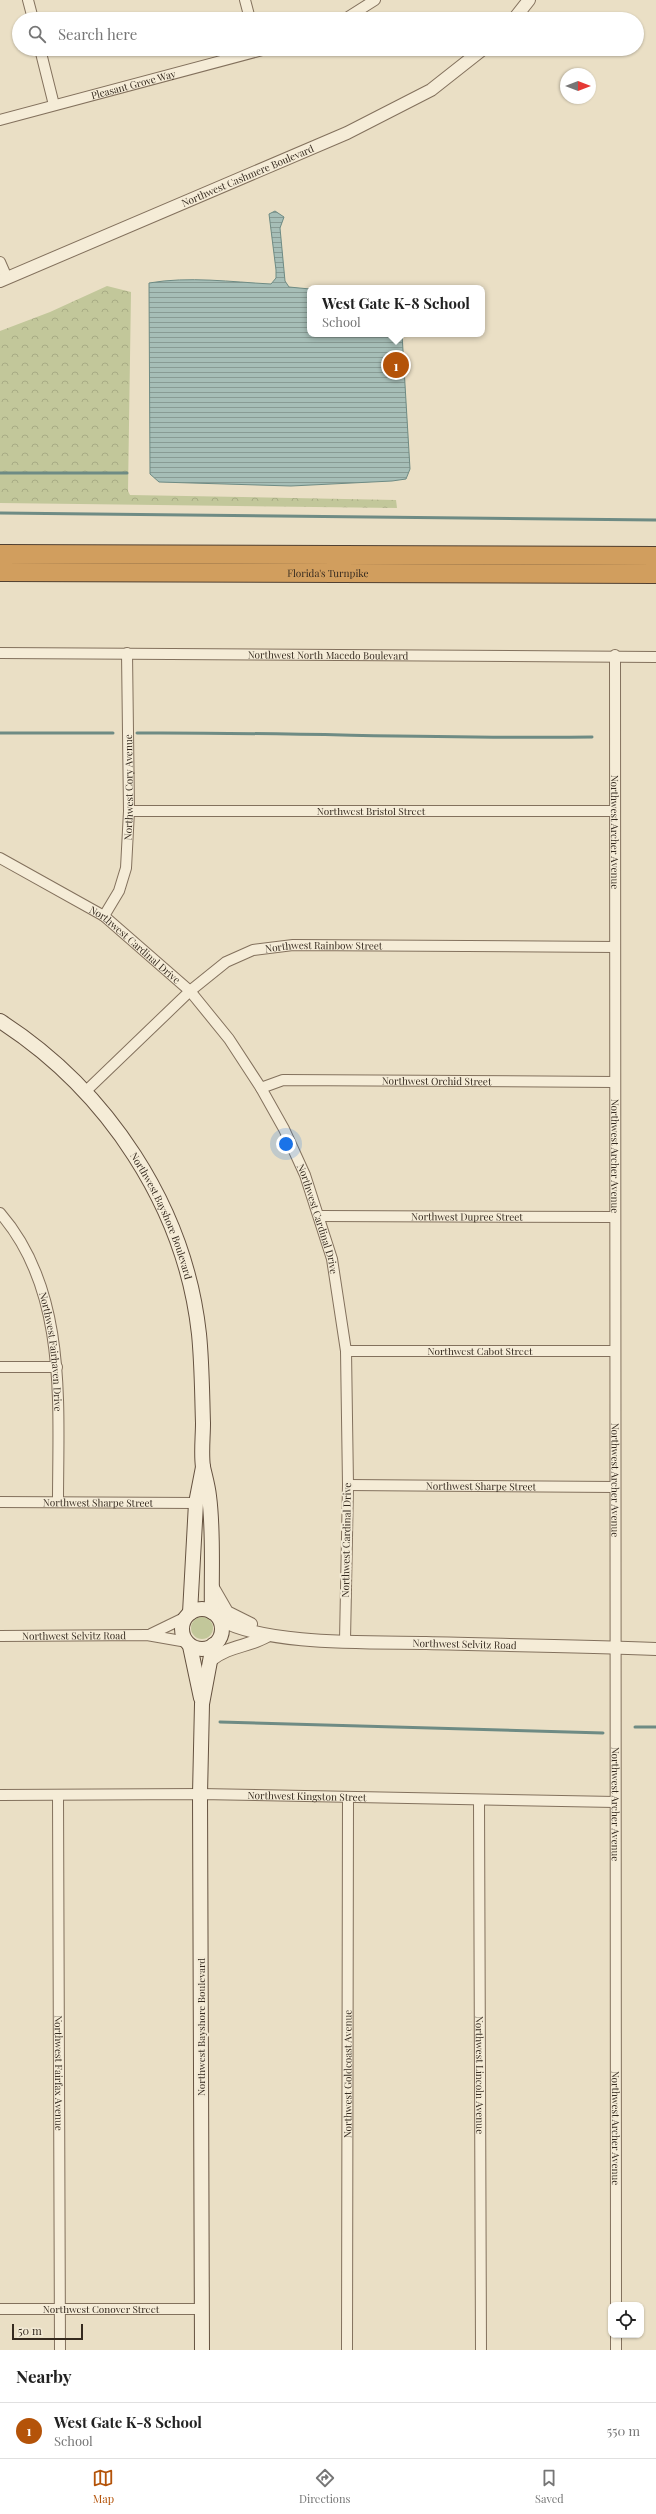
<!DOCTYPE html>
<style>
:root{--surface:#fff;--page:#f6f6f6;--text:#222;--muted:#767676;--line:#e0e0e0;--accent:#b45309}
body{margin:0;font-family:"Playfair Display",serif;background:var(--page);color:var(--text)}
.controls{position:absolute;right:12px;bottom:12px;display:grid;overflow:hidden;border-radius:8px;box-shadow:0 1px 3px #0004}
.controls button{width:36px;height:36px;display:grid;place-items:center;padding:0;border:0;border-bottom:1px solid var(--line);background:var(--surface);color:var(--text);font:20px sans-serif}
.compass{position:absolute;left:560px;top:68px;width:36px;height:36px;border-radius:50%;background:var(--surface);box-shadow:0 1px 3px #0004;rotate:90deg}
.scale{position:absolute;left:12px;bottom:10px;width:71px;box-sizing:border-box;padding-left:4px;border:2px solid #352a1f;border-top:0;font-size:11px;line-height:14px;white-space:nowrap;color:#352a1f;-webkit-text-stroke:3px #f2e9d4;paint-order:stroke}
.you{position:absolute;left:286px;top:1144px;width:14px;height:14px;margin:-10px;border:3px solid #fff;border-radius:50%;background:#1a73e8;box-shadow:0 0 0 6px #1a73e833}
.badge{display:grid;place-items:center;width:26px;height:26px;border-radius:50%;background:var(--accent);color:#fff;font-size:13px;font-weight:700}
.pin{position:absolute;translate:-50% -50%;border:2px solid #fff;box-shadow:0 1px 4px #0006}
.popup{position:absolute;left:307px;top:285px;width:178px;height:52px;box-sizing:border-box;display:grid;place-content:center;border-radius:8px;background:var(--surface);filter:drop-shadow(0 1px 3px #0005);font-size:13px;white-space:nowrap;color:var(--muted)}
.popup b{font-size:15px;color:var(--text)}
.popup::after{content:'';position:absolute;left:50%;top:100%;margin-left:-8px;border:8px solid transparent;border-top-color:var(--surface)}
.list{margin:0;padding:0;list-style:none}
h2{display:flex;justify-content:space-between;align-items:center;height:52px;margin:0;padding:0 16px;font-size:17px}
h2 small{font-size:13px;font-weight:400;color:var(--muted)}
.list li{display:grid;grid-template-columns:26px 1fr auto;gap:12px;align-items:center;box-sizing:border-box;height:56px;padding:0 16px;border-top:1px solid var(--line)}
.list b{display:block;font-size:15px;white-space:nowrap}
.list p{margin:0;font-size:13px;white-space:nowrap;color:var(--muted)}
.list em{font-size:13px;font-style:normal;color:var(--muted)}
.icon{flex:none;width:22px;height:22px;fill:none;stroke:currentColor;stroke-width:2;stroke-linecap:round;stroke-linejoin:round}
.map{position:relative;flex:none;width:656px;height:2350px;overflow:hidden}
.search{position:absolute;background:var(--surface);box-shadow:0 1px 3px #0004;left:12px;right:12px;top:12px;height:44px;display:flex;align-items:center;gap:10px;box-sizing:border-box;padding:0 14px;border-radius:22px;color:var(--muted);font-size:15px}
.sheet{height:108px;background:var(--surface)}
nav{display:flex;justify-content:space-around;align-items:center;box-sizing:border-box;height:56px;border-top:1px solid var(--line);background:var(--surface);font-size:11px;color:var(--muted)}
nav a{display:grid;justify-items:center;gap:2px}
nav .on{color:var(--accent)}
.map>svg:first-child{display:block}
.grass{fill:#c2c79a}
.forest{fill:url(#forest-crowns)}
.water{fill:url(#water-rules);stroke:#6e8b84}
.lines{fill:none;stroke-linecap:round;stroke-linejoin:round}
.stream{stroke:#6e8b84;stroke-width:3}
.minor-casing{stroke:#83715d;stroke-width:12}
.tertiary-casing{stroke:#83715d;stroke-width:14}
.secondary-casing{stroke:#655240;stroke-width:16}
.motorway-casing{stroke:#514031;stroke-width:20}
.minor{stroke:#f5ecd7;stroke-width:10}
.tertiary{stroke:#f5ecd7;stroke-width:12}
.secondary{stroke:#f5ecd7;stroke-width:14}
.motorway{stroke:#d19e5e;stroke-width:18}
.labels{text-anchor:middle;stroke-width:4;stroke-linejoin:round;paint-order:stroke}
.street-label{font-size:10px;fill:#352a1f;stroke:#f2e9d4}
</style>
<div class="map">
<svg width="656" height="2350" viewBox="0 0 656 2350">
<defs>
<pattern id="forest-crowns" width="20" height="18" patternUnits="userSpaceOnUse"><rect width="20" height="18" fill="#c2c79a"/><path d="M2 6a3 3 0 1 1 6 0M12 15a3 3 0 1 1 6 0" fill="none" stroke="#a7ab84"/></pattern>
<pattern id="water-rules" width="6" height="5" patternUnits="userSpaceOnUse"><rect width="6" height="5" fill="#a6beb7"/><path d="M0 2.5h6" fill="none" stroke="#889b94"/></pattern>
</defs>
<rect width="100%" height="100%" fill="#eadfc5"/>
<circle class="grass" cx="202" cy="1628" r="11"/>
<polygon class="forest" points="107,286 131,292 128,491 130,495 396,500 397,508 0,503 0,331 50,312"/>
<path class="water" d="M275,211l9,6 -4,11 5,53 4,6 21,2v45h92l8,135 -4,10 -14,2 -101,5 -132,-4 -9,-8 -1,-191c40,-7 82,-1 122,1l5,-6v-8l-7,-56z"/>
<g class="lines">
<g class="stream">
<polyline points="0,473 127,473"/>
<polyline points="0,513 656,520"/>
<polyline points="0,733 113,733"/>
<path d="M137,733c152,-1 303,6 455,4"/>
<polyline points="220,1722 603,1733"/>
<polyline points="635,1727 656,1727"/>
</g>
<defs>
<g id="minor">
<polyline points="28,0 33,19"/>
<polyline points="245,0 250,19"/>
<polyline points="345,19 375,0"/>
<polyline points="40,49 54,105"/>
<path id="s1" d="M0,120l266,-71"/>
<polyline points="0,262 7,278"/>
<path id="s2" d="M0,653l656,4"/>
<path id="s3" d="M615,655l1,1650"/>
<path id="s4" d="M129,811h485"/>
<path id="s5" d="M0,858l104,58 86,75 39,48 32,49 23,41 21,46 27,84 14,92 2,134 -3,156"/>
<path id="s6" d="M104,916l15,-25 7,-23 3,-57 -2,-158"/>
<path id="s7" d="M261,1088l22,-8 331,2"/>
<path id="s8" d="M86,1091l104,-100 36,-29 27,-12 40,-5 322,2"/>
<path id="s9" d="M0,1213c68,78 58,192 58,289"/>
<path id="s10" d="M320,1216l294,1"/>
<path id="s11" d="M346,1351h268"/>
<polyline points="0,1367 57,1367"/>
<path id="s12" d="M348,1485l266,2"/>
<path id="s13" d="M0,1502l196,1"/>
<polyline points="151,1634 186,1617"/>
<path id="s14" d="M0,1636l147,-1 40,7"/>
<path id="s15" d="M0,1795l200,-1 415,8"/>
<path id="s16" d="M58,1796l2,554"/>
<path id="s17" d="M479,1801l2,549"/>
<path id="s18" d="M0,2309h202"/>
<polyline points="616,2335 616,2350"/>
<path id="s19" d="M347,2350l1,-553"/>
</g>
<g id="tertiary">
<polyline points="514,19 529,0"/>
<path id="s20" d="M0,281l347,-148 84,-43 52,-41"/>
<polyline points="212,1586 227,1612 251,1624"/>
<path id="s21" d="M218,1618c43,28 155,24 208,25 77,2 153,3 230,6"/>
<path d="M211,1660c19,-15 37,-13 56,-24"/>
</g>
<g id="secondary">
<path id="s22" d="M0,1021c107,69 185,185 199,313 3,30 3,59 4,89 0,14 -2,30 0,44 2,9 5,19 6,29 5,38 2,78 3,116"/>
<circle cx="202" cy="1629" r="20"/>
<polyline points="190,1613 196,1503 203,1467"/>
<polyline points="190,1646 201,1698"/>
<polyline points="202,2350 200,1794 202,1704 213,1645"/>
</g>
<g id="motorway">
<polyline points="0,554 656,556"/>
<path id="s23" d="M0,572l656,2"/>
</g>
</defs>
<use href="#minor" class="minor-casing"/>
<use href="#tertiary" class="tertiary-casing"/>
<use href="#secondary" class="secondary-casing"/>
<use href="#motorway" class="motorway-casing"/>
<use href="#minor" class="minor"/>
<use href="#tertiary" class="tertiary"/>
<use href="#secondary" class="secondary"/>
<use href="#motorway" class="motorway"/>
</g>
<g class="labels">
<g class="street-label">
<text dy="4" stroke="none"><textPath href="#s1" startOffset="138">Pleasant Grove Way</textPath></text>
<text dy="4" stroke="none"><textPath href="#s20" startOffset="269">Northwest Cashmere Boulevard</textPath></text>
<text dy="4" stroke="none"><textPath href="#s23" startOffset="328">Florida's Turnpike</textPath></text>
<text dy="4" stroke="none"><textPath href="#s2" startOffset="328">Northwest North Macedo Boulevard</textPath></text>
<text dy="4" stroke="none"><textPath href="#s6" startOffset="134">Northwest Cory Avenue</textPath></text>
<text dy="4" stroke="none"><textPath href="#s4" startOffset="242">Northwest Bristol Street</textPath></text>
<text dy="4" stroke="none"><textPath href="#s3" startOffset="177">Northwest Archer Avenue</textPath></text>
<text dy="4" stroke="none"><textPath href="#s5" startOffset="161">Northwest Cardinal Drive</textPath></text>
<text dy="4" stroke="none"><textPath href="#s8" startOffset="291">Northwest Rainbow Street</textPath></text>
<text dy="4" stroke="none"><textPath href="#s7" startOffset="177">Northwest Orchid Street</textPath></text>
<text dy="4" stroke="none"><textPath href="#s3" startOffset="501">Northwest Archer Avenue</textPath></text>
<text dy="4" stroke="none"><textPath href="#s22" startOffset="258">Northwest Bayshore Boulevard</textPath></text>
<text dy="4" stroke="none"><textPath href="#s10" startOffset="147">Northwest Dupree Street</textPath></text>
<text dy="4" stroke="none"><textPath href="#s5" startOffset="497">Northwest Cardinal Drive</textPath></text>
<text dy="4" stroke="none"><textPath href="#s11" startOffset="134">Northwest Cabot Street</textPath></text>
<text dy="4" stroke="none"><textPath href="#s9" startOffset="151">Northwest Fairhaven Drive</textPath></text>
<text dy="4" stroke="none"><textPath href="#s3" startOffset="825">Northwest Archer Avenue</textPath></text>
<text dy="4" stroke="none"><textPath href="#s12" startOffset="133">Northwest Sharpe Street</textPath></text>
<text dy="4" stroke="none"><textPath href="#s13" startOffset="98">Northwest Sharpe Street</textPath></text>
<text transform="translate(346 1540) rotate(-89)" y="4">Northwest Cardinal Drive</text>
<text dy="4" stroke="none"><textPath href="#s14" startOffset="74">Northwest Selvitz Road</textPath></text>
<text dy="4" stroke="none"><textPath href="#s21" startOffset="250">Northwest Selvitz Road</textPath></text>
<text dy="4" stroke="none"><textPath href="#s15" startOffset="307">Northwest Kingston Street</textPath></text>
<text dy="4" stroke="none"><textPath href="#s3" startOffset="1149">Northwest Archer Avenue</textPath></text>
<text transform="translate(201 2027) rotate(-90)" y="4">Northwest Bayshore Boulevard</text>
<text dy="4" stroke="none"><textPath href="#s16" startOffset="277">Northwest Fairfax Avenue</textPath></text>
<text dy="4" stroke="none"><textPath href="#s19" startOffset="276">Northwest Goldcoast Avenue</textPath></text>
<text dy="4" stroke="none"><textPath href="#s17" startOffset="274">Northwest Lincoln Avenue</textPath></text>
<text dy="4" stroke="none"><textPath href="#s3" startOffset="1473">Northwest Archer Avenue</textPath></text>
<text dy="4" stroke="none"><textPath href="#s18" startOffset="101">Northwest Conover Street</textPath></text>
</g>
</g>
</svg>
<div class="controls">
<button><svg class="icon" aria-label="locate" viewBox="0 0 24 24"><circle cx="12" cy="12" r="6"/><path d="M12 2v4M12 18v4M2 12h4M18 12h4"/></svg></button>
</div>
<svg class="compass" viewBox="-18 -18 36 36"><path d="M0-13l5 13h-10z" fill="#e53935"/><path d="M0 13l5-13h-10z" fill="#767676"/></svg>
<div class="scale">50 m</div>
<div class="you"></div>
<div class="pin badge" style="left:396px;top:365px">1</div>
<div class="popup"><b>West Gate K-8 School</b>School</div>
<div class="search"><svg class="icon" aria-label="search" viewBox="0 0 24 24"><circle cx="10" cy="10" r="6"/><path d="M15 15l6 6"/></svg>Search here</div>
</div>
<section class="sheet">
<h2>Nearby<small></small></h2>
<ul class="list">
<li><span class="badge">1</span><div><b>West Gate K-8 School</b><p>School</p></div><em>550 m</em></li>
</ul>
</section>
<nav>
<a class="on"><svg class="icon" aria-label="map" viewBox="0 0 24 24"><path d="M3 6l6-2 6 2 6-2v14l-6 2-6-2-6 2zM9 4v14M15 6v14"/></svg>Map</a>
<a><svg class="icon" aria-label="directions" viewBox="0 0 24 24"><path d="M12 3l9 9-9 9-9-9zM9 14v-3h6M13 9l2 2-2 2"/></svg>Directions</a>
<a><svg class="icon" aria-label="saved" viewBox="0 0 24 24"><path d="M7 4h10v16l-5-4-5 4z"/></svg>Saved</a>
</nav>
